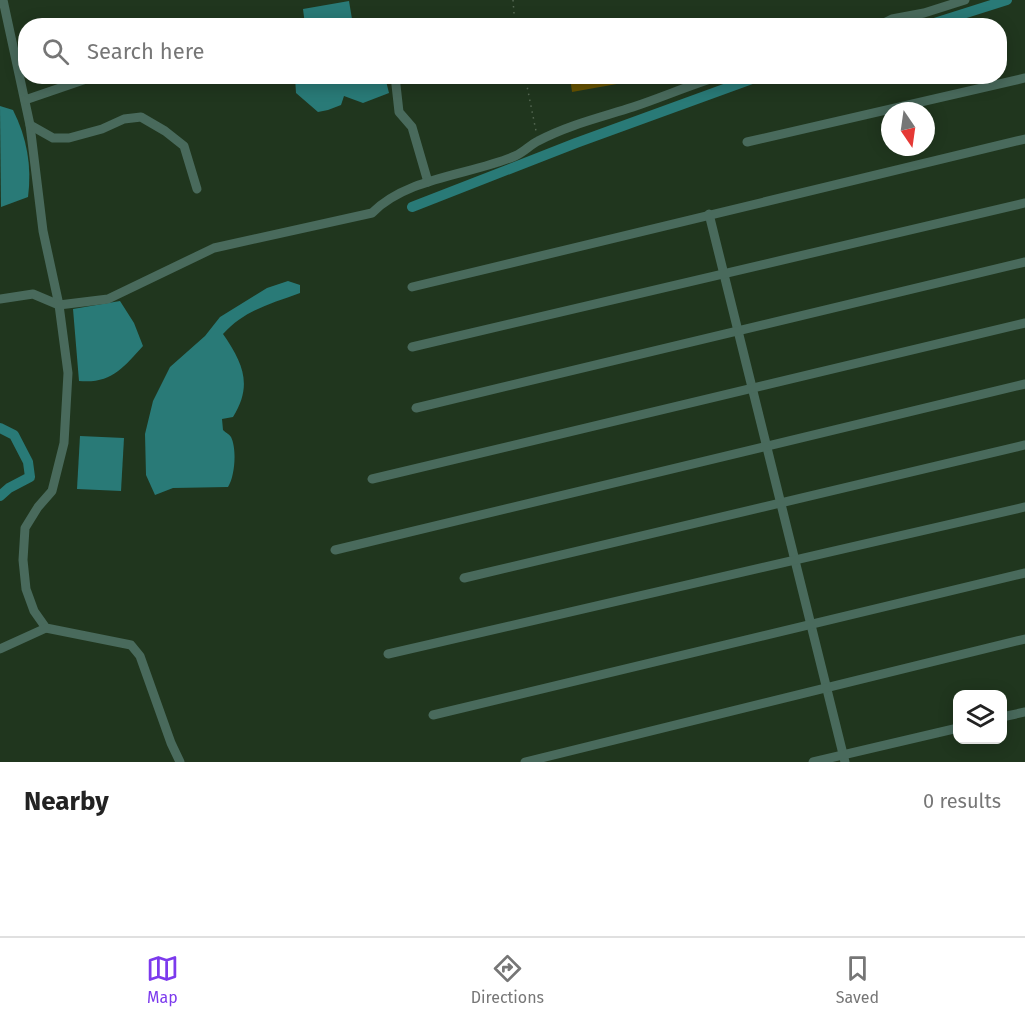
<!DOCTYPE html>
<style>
:root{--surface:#fff;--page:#f2f2f2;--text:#222;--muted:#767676;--line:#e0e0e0;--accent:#7c3aed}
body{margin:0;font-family:"Fira Sans",sans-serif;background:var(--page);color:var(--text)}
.controls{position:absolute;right:18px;bottom:18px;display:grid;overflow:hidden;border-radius:12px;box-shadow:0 3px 15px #0003}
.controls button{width:54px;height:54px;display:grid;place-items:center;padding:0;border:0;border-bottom:2px solid var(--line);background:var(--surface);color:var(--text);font:30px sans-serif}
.compass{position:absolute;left:881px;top:102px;width:54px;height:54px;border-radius:50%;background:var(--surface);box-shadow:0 3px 15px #0003;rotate:167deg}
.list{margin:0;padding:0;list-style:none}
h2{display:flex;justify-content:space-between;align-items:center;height:78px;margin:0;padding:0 24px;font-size:26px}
h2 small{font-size:20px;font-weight:400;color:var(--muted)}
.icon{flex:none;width:33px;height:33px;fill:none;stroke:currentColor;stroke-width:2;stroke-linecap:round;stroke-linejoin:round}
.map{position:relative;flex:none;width:1025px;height:762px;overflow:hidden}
.search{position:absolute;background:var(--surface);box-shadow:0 3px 15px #0003;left:18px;right:18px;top:18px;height:66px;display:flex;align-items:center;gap:15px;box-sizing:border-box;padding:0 21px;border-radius:24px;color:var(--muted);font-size:22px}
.sheet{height:174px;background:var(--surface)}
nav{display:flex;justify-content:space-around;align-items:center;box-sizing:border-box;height:84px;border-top:2px solid var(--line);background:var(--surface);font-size:16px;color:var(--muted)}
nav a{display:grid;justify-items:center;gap:3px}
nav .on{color:var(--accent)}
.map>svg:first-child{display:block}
.green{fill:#665201}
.water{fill:#297a77}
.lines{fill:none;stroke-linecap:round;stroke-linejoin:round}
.canal{stroke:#297a77;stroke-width:10}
.path{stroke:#556853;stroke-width:1.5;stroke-dasharray:1.5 4.5;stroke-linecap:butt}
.street{stroke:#496a5c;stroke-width:9}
</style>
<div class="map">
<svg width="1025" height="762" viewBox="0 0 1025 762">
<rect width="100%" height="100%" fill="#20361e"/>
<polygon class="green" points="570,77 627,77 628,82 572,92"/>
<g class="water">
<polygon points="349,1 353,25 305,25 303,9"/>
<polygon points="295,77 385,77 389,93 363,103 344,96 341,105 328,110 318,112 296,93"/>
<path d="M0,106l13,4c14,28 19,56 15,87l-27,10z"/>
<path d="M288,281l12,4v8c-30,11 -55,17 -77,41 20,29 30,51 10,83l-11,2 1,11c3,3 6,4 8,7 6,12 4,39 -3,50l-55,1 -18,7 -9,-20 -1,-41 8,-33 17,-34 35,-31 15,-19 47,-29z"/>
<path d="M120,301l14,22 9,23c-20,22 -32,38 -64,35l-6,-72z"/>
<polygon points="80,436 124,438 121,491 77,489"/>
</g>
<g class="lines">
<g class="canal">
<polyline points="925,26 1007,0"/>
<polyline points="412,207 576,143 760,76"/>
<polyline points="0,428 14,435 28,462 30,477 9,488 0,496"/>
</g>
<g class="path">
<polyline points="513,0 515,26"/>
<polyline points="525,76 536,131"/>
</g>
<g class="street">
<polyline points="3,0 30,125 43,231 59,305 68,373 64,443 52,491 38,507 25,528 23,560 26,589 34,611 46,628 131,645 140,656 171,743 180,762"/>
<polyline points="878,26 892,19 924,13 965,0"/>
<polyline points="395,76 399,112 412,127 428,182"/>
<polyline points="25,100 95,76"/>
<polyline points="30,125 53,138 69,138 102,129 124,119 141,117 165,131 184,146 197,189"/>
<polyline points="747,142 1025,78"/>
<polyline points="709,214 845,762"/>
<polyline points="412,287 1025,139"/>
<path d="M0,299l33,-5 26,11 49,-6 106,-51 158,-35c35,-36 99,-38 143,-57 9,-4 15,-11 23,-15 30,-16 64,-24 95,-34 30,-10 57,-22 87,-31"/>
<polyline points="412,347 1025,203"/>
<polyline points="416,408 1025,262"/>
<polyline points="372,479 1025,323"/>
<polyline points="335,550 1025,384"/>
<polyline points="464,578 1025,445"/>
<polyline points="0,649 46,628"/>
<polyline points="388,654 1025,507"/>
<polyline points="433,715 1025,573"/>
<polyline points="1002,717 1025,712"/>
<polyline points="525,762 1025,639"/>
<polyline points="813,762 958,728"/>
</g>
</g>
</svg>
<div class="controls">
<button><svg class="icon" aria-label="layers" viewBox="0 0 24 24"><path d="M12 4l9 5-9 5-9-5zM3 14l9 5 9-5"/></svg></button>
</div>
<svg class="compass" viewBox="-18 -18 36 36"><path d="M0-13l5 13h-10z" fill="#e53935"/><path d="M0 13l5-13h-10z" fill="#767676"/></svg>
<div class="search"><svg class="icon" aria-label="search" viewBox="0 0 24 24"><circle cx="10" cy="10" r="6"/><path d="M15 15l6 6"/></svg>Search here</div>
</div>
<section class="sheet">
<h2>Nearby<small>0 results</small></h2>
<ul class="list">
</ul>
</section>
<nav>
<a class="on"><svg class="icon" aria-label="map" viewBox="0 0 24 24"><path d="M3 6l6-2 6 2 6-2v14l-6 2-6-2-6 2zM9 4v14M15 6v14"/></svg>Map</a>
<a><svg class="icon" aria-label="directions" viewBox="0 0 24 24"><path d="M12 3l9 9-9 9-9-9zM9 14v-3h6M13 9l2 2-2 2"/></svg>Directions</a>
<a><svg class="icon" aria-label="saved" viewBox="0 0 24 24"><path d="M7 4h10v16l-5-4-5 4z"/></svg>Saved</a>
</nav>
